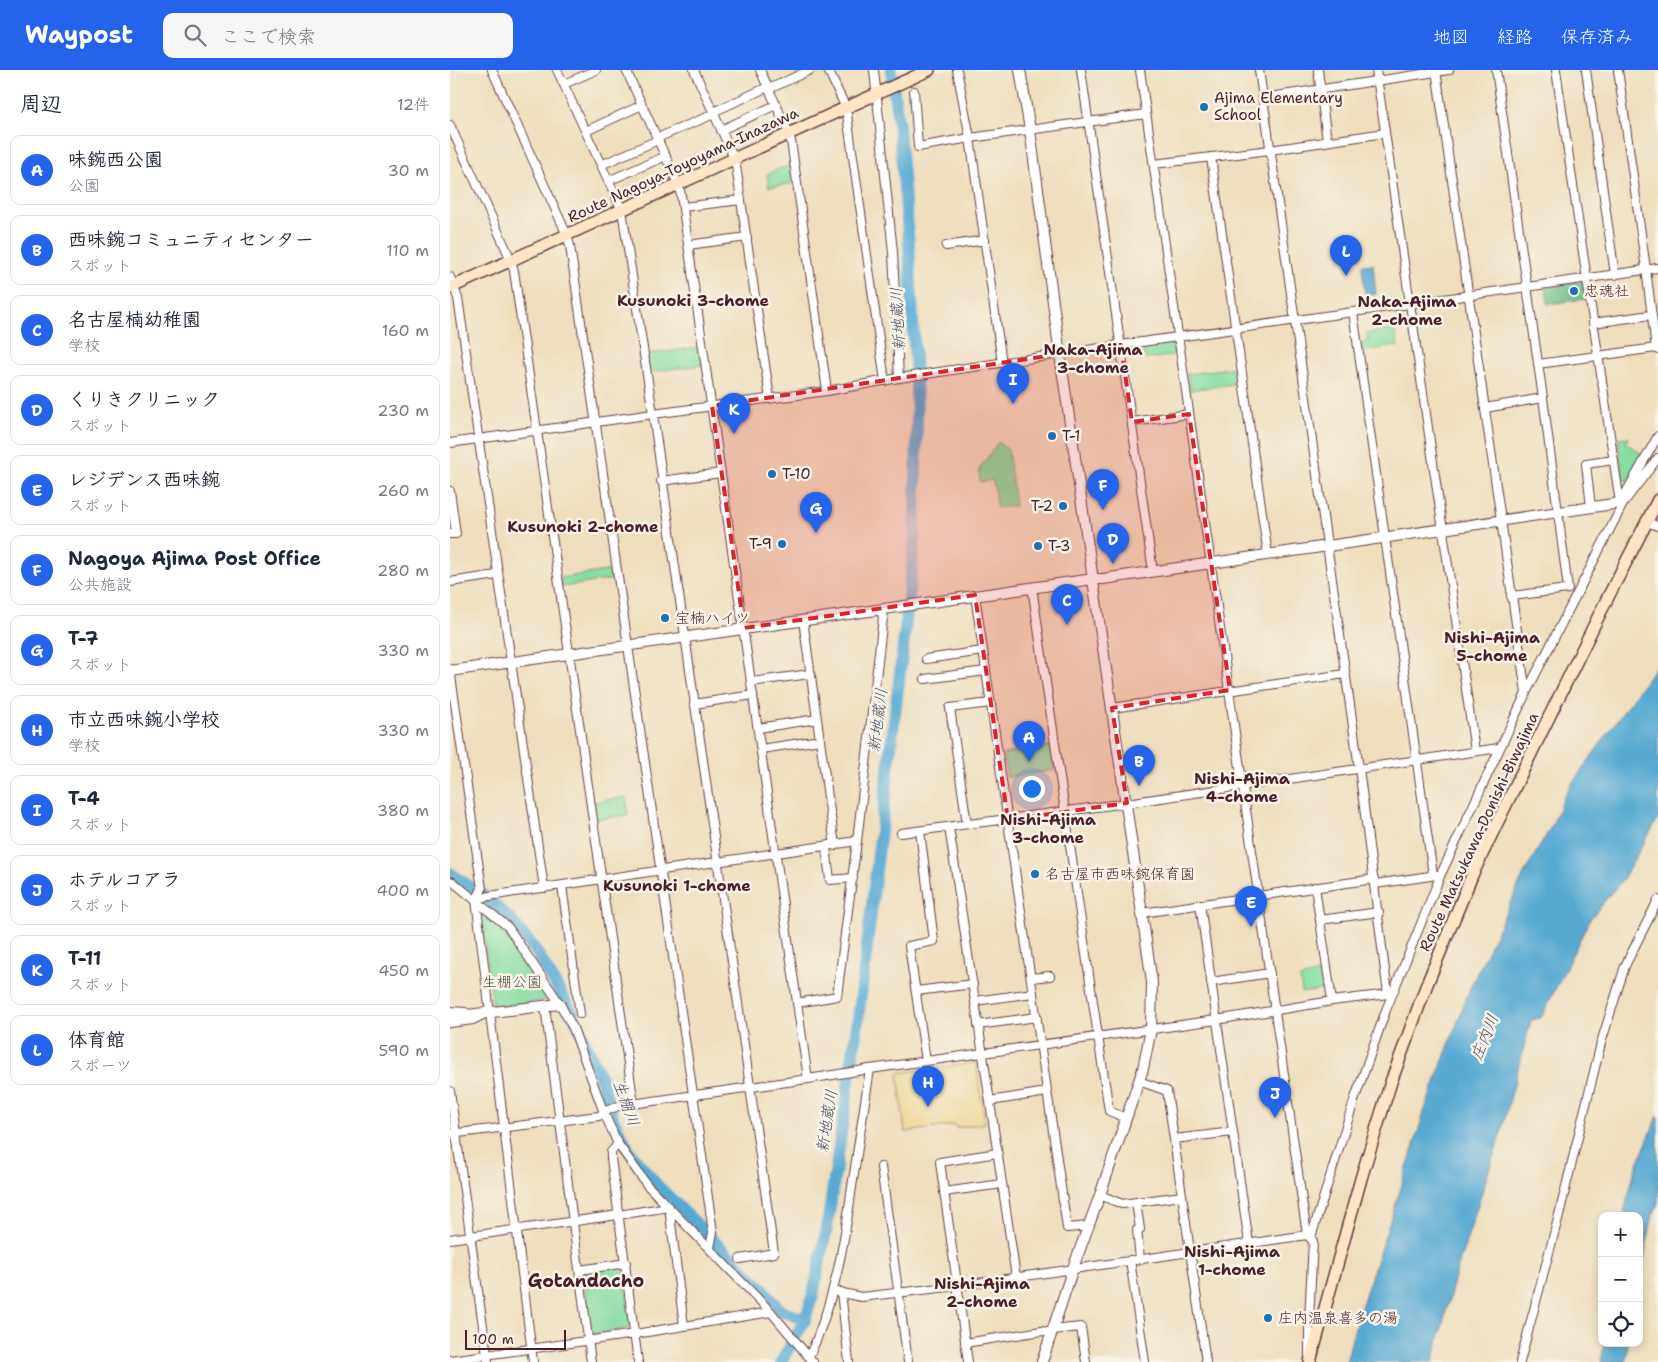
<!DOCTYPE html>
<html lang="ja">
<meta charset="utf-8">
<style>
:root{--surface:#fff;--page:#f6f6f7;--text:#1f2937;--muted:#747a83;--line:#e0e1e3;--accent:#2563eb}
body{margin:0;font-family:"Shantell Sans","Klee One",sans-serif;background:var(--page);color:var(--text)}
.controls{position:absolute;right:15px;bottom:15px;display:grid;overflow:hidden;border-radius:10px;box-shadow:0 2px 8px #0003}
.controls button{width:45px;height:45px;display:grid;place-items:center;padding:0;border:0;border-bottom:1px solid var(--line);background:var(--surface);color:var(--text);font:25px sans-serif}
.scale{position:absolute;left:15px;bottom:12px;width:101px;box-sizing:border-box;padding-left:5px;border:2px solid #4a1f2b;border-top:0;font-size:14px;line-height:18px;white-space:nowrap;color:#4a1f2b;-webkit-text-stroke:4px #f7f3e8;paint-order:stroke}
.you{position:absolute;left:581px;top:718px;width:18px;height:18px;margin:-12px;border:4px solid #fff;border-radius:50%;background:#1a73e8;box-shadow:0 0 0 8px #1a73e833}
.badge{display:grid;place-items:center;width:32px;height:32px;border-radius:50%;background:var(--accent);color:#fff;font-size:16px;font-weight:700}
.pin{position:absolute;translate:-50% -41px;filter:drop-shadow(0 1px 2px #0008)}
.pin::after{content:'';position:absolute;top:26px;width:18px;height:15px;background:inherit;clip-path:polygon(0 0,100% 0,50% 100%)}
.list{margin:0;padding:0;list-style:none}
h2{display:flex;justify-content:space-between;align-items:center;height:65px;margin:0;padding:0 20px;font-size:21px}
h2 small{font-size:16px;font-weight:400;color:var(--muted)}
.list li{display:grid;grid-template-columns:32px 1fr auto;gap:15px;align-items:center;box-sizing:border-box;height:70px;margin:0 10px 10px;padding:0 10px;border:1px solid var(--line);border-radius:10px}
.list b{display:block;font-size:19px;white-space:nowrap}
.list p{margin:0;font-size:16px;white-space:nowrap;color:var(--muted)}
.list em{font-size:16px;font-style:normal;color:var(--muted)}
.icon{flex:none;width:28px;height:28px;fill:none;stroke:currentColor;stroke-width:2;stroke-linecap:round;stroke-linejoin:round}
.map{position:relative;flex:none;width:1208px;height:1292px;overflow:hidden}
header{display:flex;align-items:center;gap:30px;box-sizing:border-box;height:70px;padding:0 25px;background:var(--accent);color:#fff}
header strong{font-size:24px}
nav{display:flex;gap:28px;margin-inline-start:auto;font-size:18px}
.search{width:350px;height:45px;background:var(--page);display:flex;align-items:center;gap:12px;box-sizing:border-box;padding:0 18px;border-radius:10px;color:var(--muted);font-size:19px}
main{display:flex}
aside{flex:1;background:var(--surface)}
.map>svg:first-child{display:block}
.green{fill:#86dda2;stroke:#687e66}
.forest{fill:#6cbc88;stroke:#5b6e5a}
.sand{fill:#eeda9e;stroke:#9c7c64}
.water{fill:#58aad3;stroke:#51647f}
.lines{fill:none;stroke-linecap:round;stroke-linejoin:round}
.river{stroke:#58aad3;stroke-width:12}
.minor-casing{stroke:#633c41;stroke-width:10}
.tertiary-casing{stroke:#633c41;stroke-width:12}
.secondary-casing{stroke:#633c41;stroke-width:14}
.minor{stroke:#fff;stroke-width:8}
.tertiary{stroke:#fff;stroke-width:10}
.secondary{stroke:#fde5c5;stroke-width:11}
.marked{fill:#d62828;fill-opacity:0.2;stroke:#d62828;stroke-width:4;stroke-dasharray:10 6;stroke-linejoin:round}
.poi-dot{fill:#1f6fb2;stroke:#f7f3e8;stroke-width:2}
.labels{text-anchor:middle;stroke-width:5;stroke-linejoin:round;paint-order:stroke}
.poi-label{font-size:15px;fill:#4a1f2b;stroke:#f7f3e8;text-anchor:start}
.street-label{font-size:15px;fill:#4a1f2b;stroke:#f7f3e8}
.park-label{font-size:15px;fill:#594e49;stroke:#f7f3e8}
.neighbourhood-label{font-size:16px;font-weight:bold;fill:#4a1f2b;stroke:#f7f3e8}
.water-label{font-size:16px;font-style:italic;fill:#4f5066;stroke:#f7f3e8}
.quarter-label{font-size:18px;font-weight:bold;fill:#4a1f2b;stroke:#f7f3e8}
</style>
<header>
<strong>Waypost</strong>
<div class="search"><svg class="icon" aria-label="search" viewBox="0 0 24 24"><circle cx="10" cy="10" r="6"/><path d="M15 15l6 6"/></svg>ここで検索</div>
<nav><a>地図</a><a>経路</a><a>保存済み</a></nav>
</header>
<main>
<aside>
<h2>周辺<small>12件</small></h2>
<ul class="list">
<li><span class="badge">A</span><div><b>味鋺西公園</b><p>公園</p></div><em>30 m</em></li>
<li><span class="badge">B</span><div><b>西味鋺コミュニティセンター</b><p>スポット</p></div><em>110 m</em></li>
<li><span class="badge">C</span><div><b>名古屋楠幼稚園</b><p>学校</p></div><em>160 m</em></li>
<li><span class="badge">D</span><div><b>くりきクリニック</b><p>スポット</p></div><em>230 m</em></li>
<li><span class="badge">E</span><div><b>レジデンス西味鋺</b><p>スポット</p></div><em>260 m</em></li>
<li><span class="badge">F</span><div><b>Nagoya Ajima Post Office</b><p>公共施設</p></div><em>280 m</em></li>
<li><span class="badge">G</span><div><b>T-7</b><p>スポット</p></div><em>330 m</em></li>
<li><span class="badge">H</span><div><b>市立西味鋺小学校</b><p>学校</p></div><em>330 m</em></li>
<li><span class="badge">I</span><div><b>T-4</b><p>スポット</p></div><em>380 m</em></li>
<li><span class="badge">J</span><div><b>ホテルコアラ</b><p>スポット</p></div><em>400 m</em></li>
<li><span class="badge">K</span><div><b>T-11</b><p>スポット</p></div><em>450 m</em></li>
<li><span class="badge">L</span><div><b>体育館</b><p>スポーツ</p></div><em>590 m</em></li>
</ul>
</aside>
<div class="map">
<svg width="1208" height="1292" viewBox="0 0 1208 1292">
<rect width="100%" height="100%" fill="#f7f3e8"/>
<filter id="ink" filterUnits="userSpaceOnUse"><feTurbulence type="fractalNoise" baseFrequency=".02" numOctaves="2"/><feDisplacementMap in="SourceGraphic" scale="10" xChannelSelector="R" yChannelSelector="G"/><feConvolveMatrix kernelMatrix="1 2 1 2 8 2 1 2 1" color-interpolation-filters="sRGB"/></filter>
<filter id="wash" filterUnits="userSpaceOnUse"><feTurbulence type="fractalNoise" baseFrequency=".0096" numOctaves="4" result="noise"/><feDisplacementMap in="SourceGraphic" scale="20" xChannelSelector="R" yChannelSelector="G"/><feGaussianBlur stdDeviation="1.12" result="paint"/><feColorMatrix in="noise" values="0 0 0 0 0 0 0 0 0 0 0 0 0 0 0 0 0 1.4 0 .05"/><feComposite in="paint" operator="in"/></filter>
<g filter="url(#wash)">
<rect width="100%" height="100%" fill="#eedebd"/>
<g class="green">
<polygon points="343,94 346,113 319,117 317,104"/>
<polygon points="945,260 948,276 911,281 910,273 918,271 917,263"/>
<polygon points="726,270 727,285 695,289 692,275"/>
<polygon points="250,277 252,295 200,302 197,284"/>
<polygon points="787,297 790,313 740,320 737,304"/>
<polygon points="1179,367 1176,373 1192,384 1177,411 1173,409 1168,368"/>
<polygon points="548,372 558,380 565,436 547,438 543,410 530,412 529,400"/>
<polygon points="163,500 164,509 111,517 110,508"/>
<polygon points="602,676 606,700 557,707 553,684"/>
<polygon points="176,727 178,745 146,749 144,732"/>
<polygon points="36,844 58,865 98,926 97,930 45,937 43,936 31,847"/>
<polygon points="875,901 877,919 852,923 850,908"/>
<polygon points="173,1195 181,1258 141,1264 133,1201"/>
</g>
<polygon class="forest" points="1132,211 1134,214 1136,229 1098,234 1096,217"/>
<polygon class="sand" points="526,993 535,1053 506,1058 505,1055 455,1062 448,1003"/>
<g class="water">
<polygon points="923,194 926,224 915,225 912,195"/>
<polygon points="1208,593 1208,749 1173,809 1140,849 1091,948 1081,950 1052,1060 1006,1203 983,1292 896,1292 908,1246 950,1121 975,1039 1020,918 1075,802 1102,755 1116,722"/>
<polygon points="1208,1045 1208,1133 1203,1145 1189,1211 1189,1146 1173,1146 1184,1103"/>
<polygon points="1154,1273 1178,1273 1176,1292 1151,1292"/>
</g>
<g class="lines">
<g class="river">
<polyline points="0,803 37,828 49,839 63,852 86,881 123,944 151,1008 164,1051 180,1082 208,1116 314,1220 330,1240 355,1250"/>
<polyline points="331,1292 355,1250 363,1225 377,1157 408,950 455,561 465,463 467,353 466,306 459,175 449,59 441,0"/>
</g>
</g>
</g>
<g filter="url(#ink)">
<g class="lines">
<defs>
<g id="minor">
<polyline points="42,0 117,165 120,176 263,1162 260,1178"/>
<polyline points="107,0 172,140 203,344 324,1183 290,1189"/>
<polyline points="176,0 228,114 231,125 358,1009"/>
<polyline points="244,0 284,88 286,96 320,329"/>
<polyline points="310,0 339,63 341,71 377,321"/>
<polyline points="378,0 396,38 435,311"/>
<polyline points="424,0 443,182 449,308"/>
<polyline points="507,0 520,68 552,293"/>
<polyline points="631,0 703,502"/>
<polyline points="690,0 857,1165"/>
<polyline points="868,0 877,71"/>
<polyline points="926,0 1025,681"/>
<polyline points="986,0 1076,623"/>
<polyline points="1046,0 1093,328 1118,519 1061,526"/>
<polyline points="1106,0 1170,433"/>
<polyline points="1136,0 1165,205"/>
<polyline points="1168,0 1196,199 1206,278"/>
<polyline points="114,14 146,0"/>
<polyline points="319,19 360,0"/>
<polyline points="464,21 468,77 520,68 696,44"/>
<polyline points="813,28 999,0"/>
<polyline points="263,42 318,17"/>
<polyline points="0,55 61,190 64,201 184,1035"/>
<polyline points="271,60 326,35"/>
<polyline points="136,61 192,35"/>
<polyline points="207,68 264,44"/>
<polyline points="761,87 818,485"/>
<polyline points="704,94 820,80 935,63"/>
<polyline points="151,95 208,70"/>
<polyline points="158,111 216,86"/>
<polyline points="233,137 291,130"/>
<polyline points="238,175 297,167"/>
<polyline points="496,176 535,170"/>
<polyline points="0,207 8,228 94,818"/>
<polyline points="903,242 983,805"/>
<polyline points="1143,253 1201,245"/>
<polyline points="1088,294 1206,278 1208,280"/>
<polyline points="1035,338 1093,328"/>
<polyline points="682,352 739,344"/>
<polyline points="0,373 203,344 377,321 449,308 671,275 903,242 1208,198"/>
<polyline points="211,411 271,403"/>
<polyline points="0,421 6,464 0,464"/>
<polyline points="1174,432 1208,388"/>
<polyline points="1170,433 1208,366"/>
<polyline points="1141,437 1136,394 1164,390"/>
<polyline points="1196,452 1208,456"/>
<polyline points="0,512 47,505"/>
<polyline points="582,517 659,1041 676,1048"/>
<polyline points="525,525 617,1158 639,1156"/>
<polyline points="353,550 385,776"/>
<polyline points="476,589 533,581"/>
<polyline points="0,599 32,819 26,830 83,1292"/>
<polyline points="475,609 536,601"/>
<polyline points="301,612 360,604"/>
<polyline points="244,634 303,625"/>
<polyline points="662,638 895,604"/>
<polyline points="308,658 367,649"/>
<polyline points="311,679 370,670"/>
<polyline points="517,754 500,638 540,633"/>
<polyline points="499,757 566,1207"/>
<polyline points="470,761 484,871 459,876 476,991"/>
<polyline points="451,763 677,733 1049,678"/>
<polyline points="376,777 380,810 403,808"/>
<polyline points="0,811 3,812 58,857 110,934 123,958 154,1043 168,1074 197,1115 321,1242 363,1292"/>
<polyline points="925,814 987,805"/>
<polyline points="112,816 130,944"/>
<polyline points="865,817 882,931"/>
<polyline points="26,830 39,826 407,771"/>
<polyline points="750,834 799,1173"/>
<polyline points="692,843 924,809"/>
<polyline points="870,850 929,842"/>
<polyline points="581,908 600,906"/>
<polyline points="761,912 820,903"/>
<polyline points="466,921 523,914"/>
<polyline points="525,931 583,923"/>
<polyline points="347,933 387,926 407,771 433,548 431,539"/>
<polyline points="95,936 141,1292"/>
<polyline points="0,941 15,942"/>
<polyline points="0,953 23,950 33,945"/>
<polyline points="528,955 587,947"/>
<polyline points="689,1011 717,1021 756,1292"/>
<polyline points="0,1021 38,1292"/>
<polyline points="540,1031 597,1022"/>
<polyline points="0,1064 149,1046 156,1041 168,1036 358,1009 420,999 766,950 882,931 938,924 909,698 809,0"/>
<polyline points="724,1069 783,1062"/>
<polyline points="168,1074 161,1082 161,1088 188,1292"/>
<polyline points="431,1097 458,1292"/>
<polyline points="494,1122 552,1114"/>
<polyline points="650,1125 672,1134 732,1126"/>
<polyline points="686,1132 690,1159 687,1160 690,1189"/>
<polyline points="861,1167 904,1031 936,940 991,804 1076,623 1174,432"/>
<polyline points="0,1169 168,1145 219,1137 234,1256"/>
<polyline points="680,1190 695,1292"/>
<polyline points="130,1200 176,1193"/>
<polyline points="384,1221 411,1227 507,1216 857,1165 863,1171 859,1250 859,1285"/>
<polyline points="391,1222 399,1292"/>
<polyline points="602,1260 631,1257 636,1292"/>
<polyline points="515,1273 592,1261 601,1263"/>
<path d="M359,1287c25,-54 35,-112 43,-170 6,-40 12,-79 18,-118"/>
<polyline points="0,1290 185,1264 321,1242"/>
<polyline points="518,1292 490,1092 547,1083"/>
<polyline points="1070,1292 1109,1145 1151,973 1175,896 1208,830"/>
</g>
<g id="tertiary">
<polyline points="570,0 580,60 610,285 702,912 701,959 693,999 650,1125 623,1198 592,1292"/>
<polyline points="0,601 643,509 653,509 1170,433"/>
<polyline points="0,947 110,934"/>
</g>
<g id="secondary">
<polyline points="0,218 479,0"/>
<polyline points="860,1292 912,1105 941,1012 977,914 1023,803 1050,747 1157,529 1208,430"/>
</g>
</defs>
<use href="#minor" class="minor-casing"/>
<use href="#tertiary" class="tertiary-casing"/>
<use href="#secondary" class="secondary-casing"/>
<use href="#minor" class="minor"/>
<use href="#tertiary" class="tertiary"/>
<use href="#secondary" class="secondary"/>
</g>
</g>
<path class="marked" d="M671,275l11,77 57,-8 41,276 -118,18 15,95 -119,17 -33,-225 -231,33 -32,-222z"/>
<g class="poi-dot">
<circle cx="754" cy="37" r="5"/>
<circle cx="1124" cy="221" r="5"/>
<circle cx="602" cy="366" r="5"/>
<circle cx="322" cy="404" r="5"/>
<circle cx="613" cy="436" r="5"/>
<circle cx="332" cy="474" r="5"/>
<circle cx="588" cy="476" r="5"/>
<circle cx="215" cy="548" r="5"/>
<circle cx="585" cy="804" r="5"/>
<circle cx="818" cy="1248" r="5"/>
</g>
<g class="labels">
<g class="poi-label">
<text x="764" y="33">Ajima Elementary<tspan x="764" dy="17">School</tspan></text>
<text x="1134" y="226">忠魂社</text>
<text x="612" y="371">T-1</text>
<text x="332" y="409">T-10</text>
<text x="603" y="441" text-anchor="end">T-2</text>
<text x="322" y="479" text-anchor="end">T-9</text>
<text x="598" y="481">T-3</text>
<text x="225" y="553">宝楠ハイツ</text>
<text x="595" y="809">名古屋市西味鋺保育園</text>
<text x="828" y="1253">庄内温泉喜多の湯</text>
</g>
<g class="street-label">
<text transform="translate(233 95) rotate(-25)" y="5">Route Nagoya-Toyoyama-Inazawa</text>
<text transform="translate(1029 762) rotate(-65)" y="5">Route Matsukawa-Donishi-Biwajima</text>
</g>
<g class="park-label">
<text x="62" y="917">生棚公園</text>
</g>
<g class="neighbourhood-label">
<text x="243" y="236">Kusunoki 3-chome</text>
<text x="957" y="237">Naka-Ajima<tspan x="957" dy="18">2-chome</tspan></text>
<text x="643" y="285">Naka-Ajima<tspan x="643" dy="18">3-chome</tspan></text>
<text x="133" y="462">Kusunoki 2-chome</text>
<text x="1042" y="573">Nishi-Ajima<tspan x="1042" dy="18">5-chome</tspan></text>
<text x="792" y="714">Nishi-Ajima<tspan x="792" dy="18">4-chome</tspan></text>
<text x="598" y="755">Nishi-Ajima<tspan x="598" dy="18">3-chome</tspan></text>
<text x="227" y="821">Kusunoki 1-chome</text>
<text x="782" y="1187">Nishi-Ajima<tspan x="782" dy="18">1-chome</tspan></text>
<text x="532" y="1219">Nishi-Ajima<tspan x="532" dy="18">2-chome</tspan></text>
</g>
<g class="water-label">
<text transform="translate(447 249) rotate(-93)" y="6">新地蔵川</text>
<text transform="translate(427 650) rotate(-83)" y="6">新地蔵川</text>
<text transform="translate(1034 967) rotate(-68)" y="6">庄内川</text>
<text transform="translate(177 1033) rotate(70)" y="6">生棚川</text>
<text transform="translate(376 1051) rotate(-81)" y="6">新地蔵川</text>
</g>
<g class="quarter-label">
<text x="136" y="1217">Gotandacho</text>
</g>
</g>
</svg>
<div class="controls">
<button>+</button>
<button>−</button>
<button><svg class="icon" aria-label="locate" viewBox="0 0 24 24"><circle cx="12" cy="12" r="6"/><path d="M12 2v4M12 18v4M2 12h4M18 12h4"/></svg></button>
</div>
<div class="scale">100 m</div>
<div class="you"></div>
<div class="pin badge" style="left:579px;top:692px">A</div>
<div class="pin badge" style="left:689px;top:716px">B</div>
<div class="pin badge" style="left:617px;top:555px">C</div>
<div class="pin badge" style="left:663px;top:494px">D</div>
<div class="pin badge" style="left:801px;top:857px">E</div>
<div class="pin badge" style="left:653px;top:440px">F</div>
<div class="pin badge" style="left:366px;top:463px">G</div>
<div class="pin badge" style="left:478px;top:1037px">H</div>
<div class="pin badge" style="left:563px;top:334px">I</div>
<div class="pin badge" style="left:825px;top:1048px">J</div>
<div class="pin badge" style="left:284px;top:364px">K</div>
<div class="pin badge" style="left:896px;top:206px">L</div>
</div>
</main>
